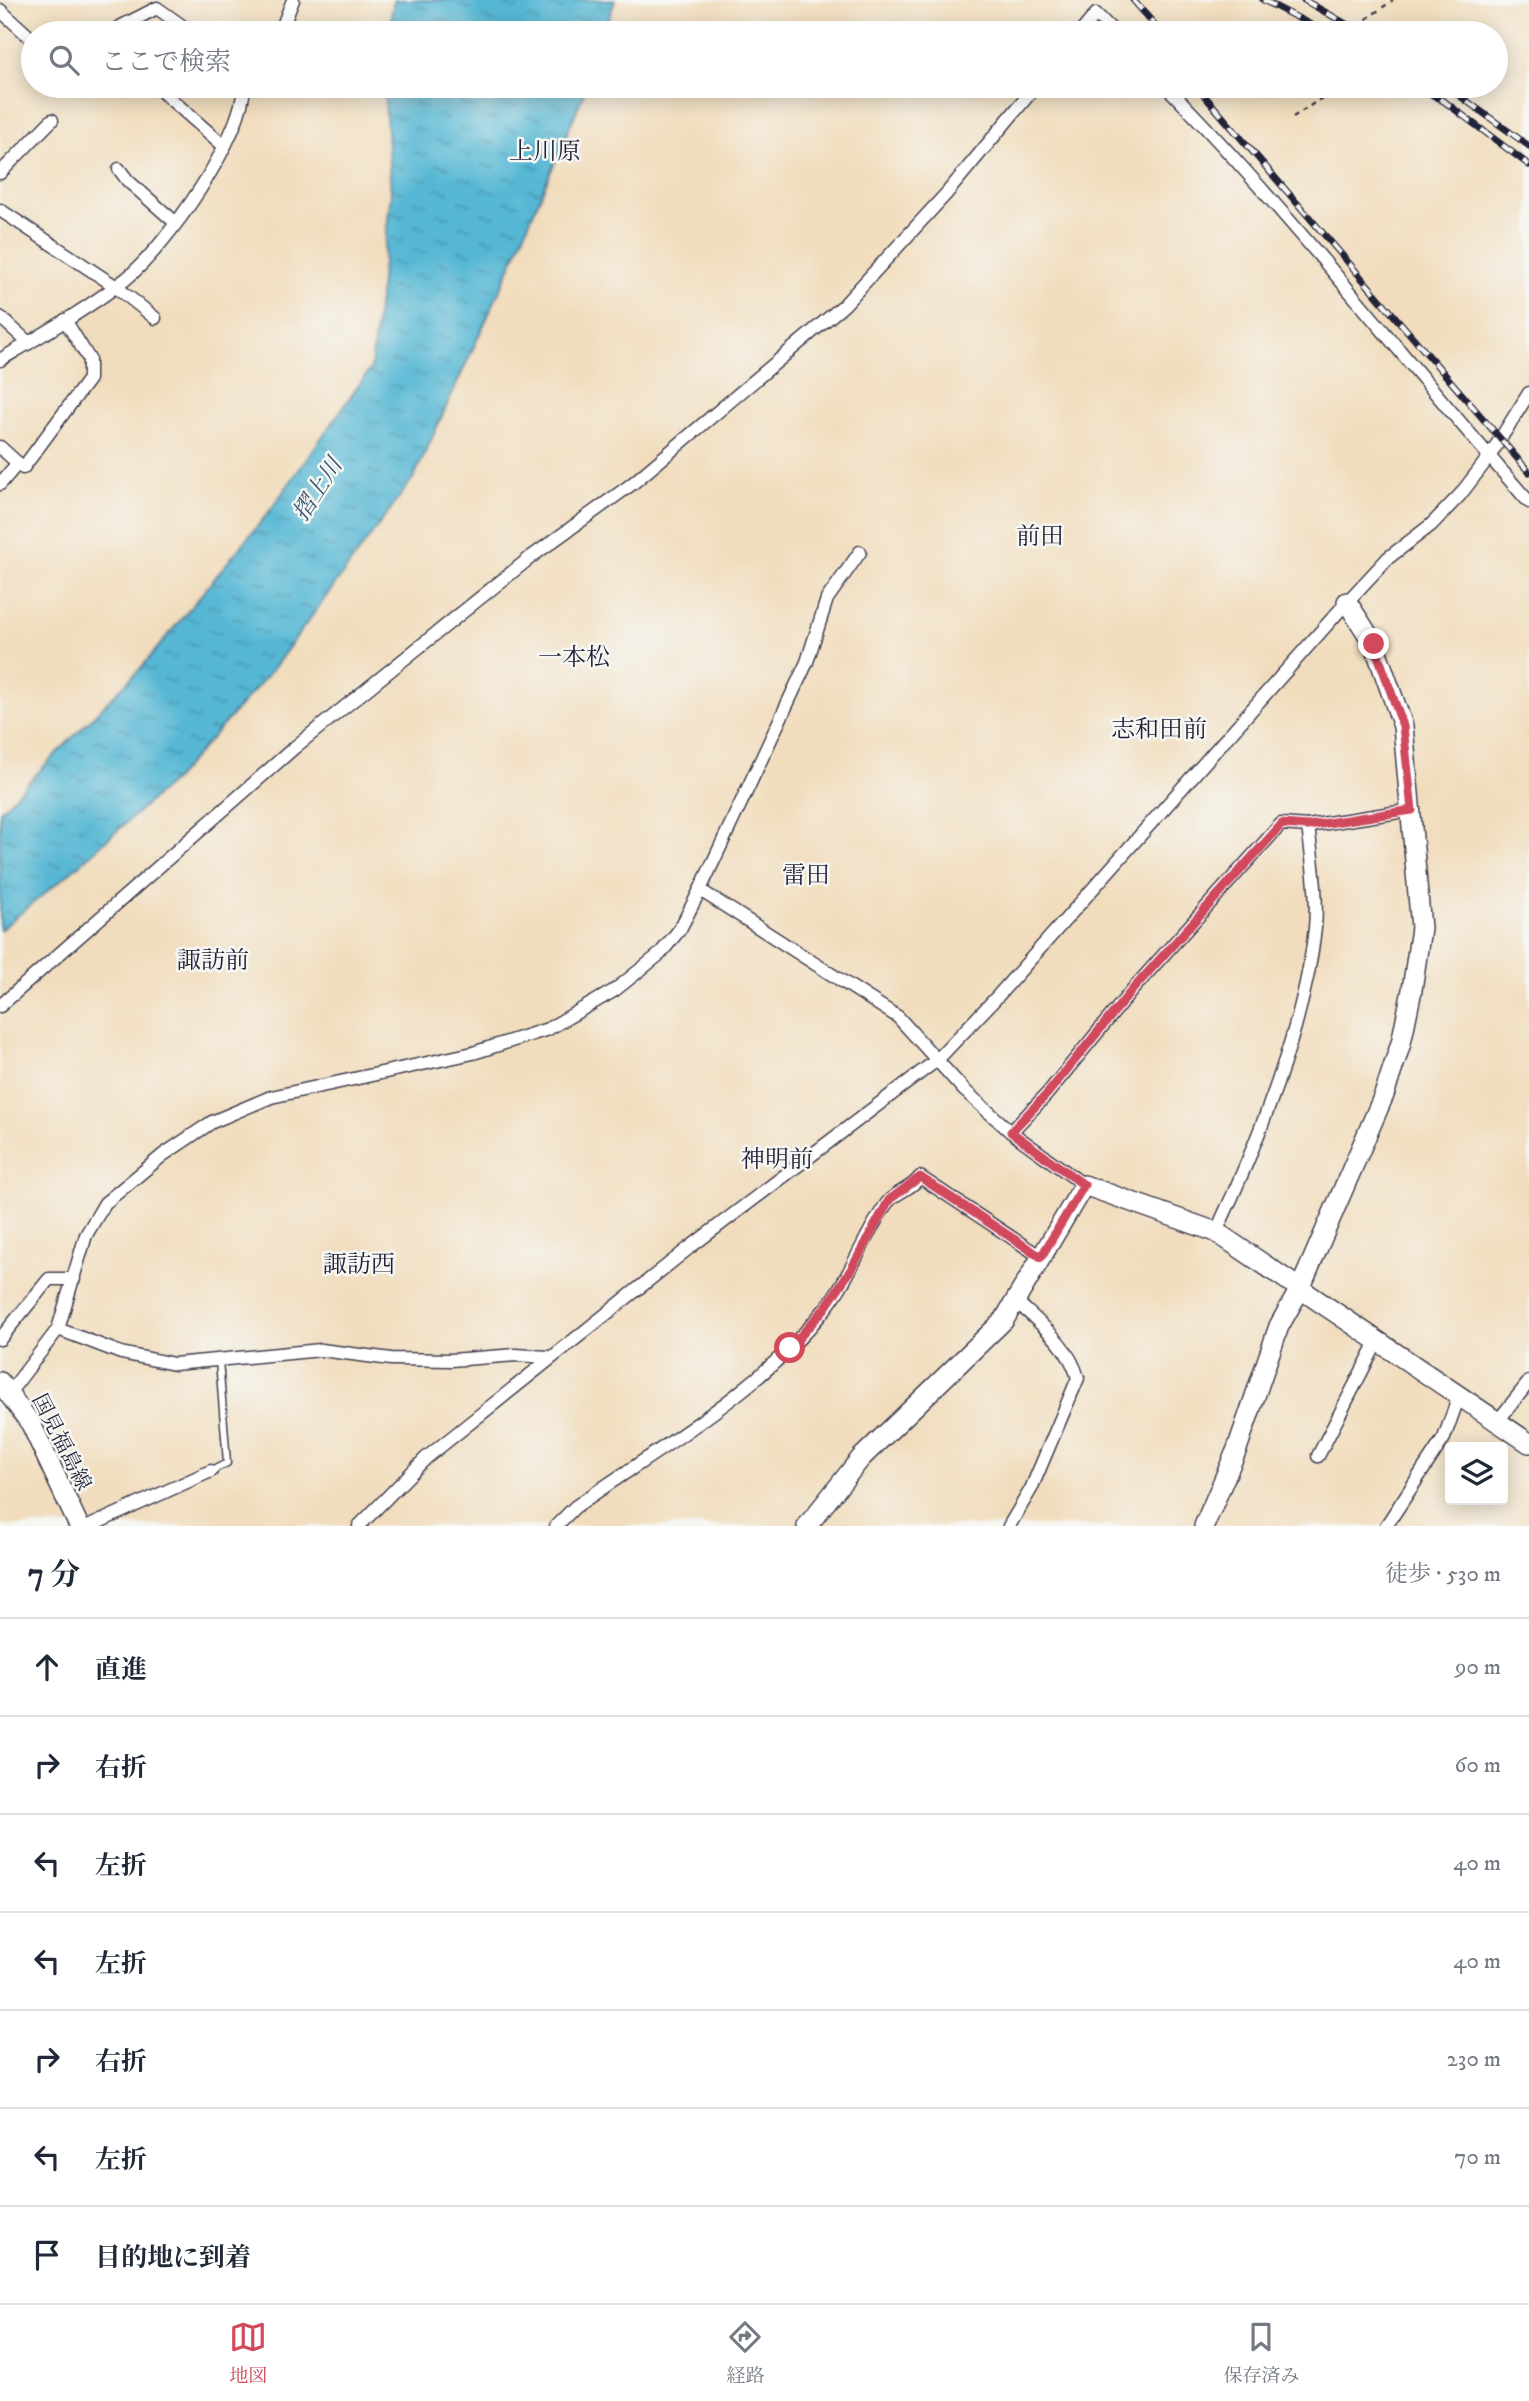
<!DOCTYPE html>
<html lang="ja">
<meta charset="utf-8">
<style>
:root{--surface:#fff;--page:#f6f6f7;--text:#1f2937;--muted:#747a83;--line:#e0e1e3;--accent:#d1495b}
body{margin:0;font-family:"IM FELL DW Pica","Noto Serif JP",serif;background:var(--page);color:var(--text)}
.controls{position:absolute;right:21px;bottom:21px;display:grid;overflow:hidden;border-radius:7px;box-shadow:0 4px 18px #0003}
.controls button{width:63px;height:63px;display:grid;place-items:center;padding:0;border:0;border-bottom:2px solid var(--line);background:var(--surface);color:var(--text);font:35px sans-serif}
.stop{position:absolute;width:21px;height:21px;margin:-16px;border:5px solid #d1495b;border-radius:50%;background:#fff}
.stop.end{background:#d1495b;border-color:#fff;box-shadow:0 2px 7px #0008}
.list{margin:0;padding:0;list-style:none}
h2{display:flex;justify-content:space-between;align-items:center;height:91px;margin:0;padding:0 28px;font-size:30px}
h2 small{font-size:23px;font-weight:400;color:var(--muted)}
.list li{display:grid;grid-template-columns:46px 1fr auto;gap:21px;align-items:center;box-sizing:border-box;height:98px;padding:0 28px;border-top:2px solid var(--line)}
.list b{display:block;font-size:26px;white-space:nowrap}
.list em{font-size:23px;font-style:normal;color:var(--muted)}
.icon{flex:none;width:38px;height:38px;fill:none;stroke:currentColor;stroke-width:2;stroke-linecap:round;stroke-linejoin:round}
.map{position:relative;flex:none;width:1529px;height:1526px;overflow:hidden}
.search{position:absolute;background:var(--surface);box-shadow:0 4px 18px #0003;left:21px;right:21px;top:21px;height:77px;display:flex;align-items:center;gap:18px;box-sizing:border-box;padding:0 24px;border-radius:38px;color:var(--muted);font-size:26px}
.sheet{height:777px;background:var(--surface)}
nav{display:flex;justify-content:space-around;align-items:center;box-sizing:border-box;height:98px;border-top:2px solid var(--line);background:var(--surface);font-size:19px;color:var(--muted)}
nav a{display:grid;justify-items:center;gap:4px}
nav .on{color:var(--accent)}
.map>svg:first-child{display:block}
.water{fill:url(#water-ripples);stroke:#3c6c88;stroke-width:2}
.lines{fill:none;stroke-linecap:round;stroke-linejoin:round}
.lane-casing{stroke:#413e4e;stroke-width:9}
.street-casing{stroke:#413e4e;stroke-width:15}
.secondary-casing{stroke:#413e4e;stroke-width:22}
.path{stroke:#413e4e;stroke-width:2.5;stroke-dasharray:5 5;stroke-linecap:butt}
.lane{stroke:#fff;stroke-width:6}
.street{stroke:#fff;stroke-width:12}
.secondary{stroke:#fff;stroke-width:19}
.rail-casing{stroke:#22223b;stroke-width:7}
.rail{stroke:#f6f6f2;stroke-width:4.5;stroke-dasharray:13;stroke-linecap:butt}
.route{stroke:#d1495b;stroke-width:9}
.labels{text-anchor:middle;stroke-width:5;stroke-linejoin:round;paint-order:stroke}
.street-label{font-size:21px;fill:#22223b;stroke:#f6f6f2}
.water-label{font-size:23px;font-style:italic;fill:#345671;stroke:#f6f6f2}
.quarter-label{font-size:24px;fill:#22223b;stroke:#f6f6f2}
</style>
<div class="map">
<svg width="1529" height="1526" viewBox="0 0 1529 1526">
<defs>
<pattern id="water-ripples" width="26" height="14" patternUnits="userSpaceOnUse" patternTransform="scale(1.75)"><rect width="26" height="14" fill="#55b7d4"/><path d="M2 4q2-2 4 0t4 0M15 11q2-2 4 0t4 0" fill="none" stroke="#4694ad"/></pattern>
</defs>
<rect width="100%" height="100%" fill="#f6f6f2"/>
<filter id="ink" filterUnits="userSpaceOnUse"><feTurbulence type="fractalNoise" baseFrequency=".0143" numOctaves="2"/><feDisplacementMap in="SourceGraphic" scale="14" xChannelSelector="R" yChannelSelector="G"/><feConvolveMatrix kernelMatrix="1 2 1 2 8 2 1 2 1" color-interpolation-filters="sRGB"/></filter>
<filter id="wash" filterUnits="userSpaceOnUse"><feTurbulence type="fractalNoise" baseFrequency=".00686" numOctaves="4" result="noise"/><feDisplacementMap in="SourceGraphic" scale="28" xChannelSelector="R" yChannelSelector="G"/><feGaussianBlur stdDeviation="1.57" result="paint"/><feColorMatrix in="noise" values="0 0 0 0 0 0 0 0 0 0 0 0 0 0 0 0 0 1.4 0 .05"/><feComposite in="paint" operator="in"/></filter>
<g filter="url(#wash)">
<rect width="100%" height="100%" fill="#f1ddbd"/>
<g class="water">
<polygon points="394,0 615,0 604,33 388,33"/>
<polygon points="384,86 587,86 509,270 414,477 272,670 175,779 66,876 0,930 0,811 142,667 269,512 371,368 391,193"/>
</g>
</g>
<g filter="url(#ink)">
<g class="lines">
<defs>
<polyline id="lane" points="211,1471 227,1463 219,1360"/>
<g id="street">
<polyline points="0,10 33,40"/>
<polyline points="108,33 157,8 192,33"/>
<polyline points="280,33 293,0"/>
<polyline points="1080,33 1096,14 1115,33"/>
<path d="M1166,86c129,132 241,278 363,416"/>
<polyline points="158,88 224,146"/>
<polyline points="119,169 128,181 176,223"/>
<polyline points="0,173 52,120"/>
<polyline points="0,210 115,286 155,318"/>
<polyline points="0,317 29,343"/>
<path d="M0,360c42,-25 87,-51 126,-81 41,-34 116,-140 118,-193"/>
<polyline points="0,447 23,468 89,379 89,359 65,320"/>
<polyline points="0,484 18,463"/>
<polyline points="700,890 898,1017 964,1090 1011,1132 1084,1185"/>
<polyline points="0,1006 295,747 531,557 632,484 844,305 946,194 1036,86"/>
<polyline points="1011,1132 1047,1094 1133,989 1281,824 1308,826 1412,810"/>
<path d="M1216,1232c41,-87 89,-208 99,-304 3,-33 -3,-69 -7,-102"/>
<polyline points="58,1329 121,1353 174,1364 321,1350 391,1359 451,1360 516,1355 548,1357"/>
<polyline points="0,1339 49,1279 74,1279"/>
<polyline points="10,1392 58,1329 86,1235 105,1203 163,1155 212,1122 271,1097 473,1053 548,1029 615,990 660,954 680,929 700,890 807,662 827,599 860,552"/>
<polyline points="1497,1422 1529,1382"/>
<polyline points="1318,1456 1377,1342"/>
<polyline points="90,1526 211,1471"/>
<polyline points="359,1526 426,1458 689,1248 937,1060 996,998 1347,602 1388,558 1431,525 1460,495 1489,457 1529,393"/>
<path d="M556,1526l19,-19c86,-60 184,-115 250,-198 26,-32 38,-72 62,-106 8,-11 25,-14 33,-26l121,80"/>
<path d="M1009,1526l22,-37 47,-111c-9,-33 -38,-54 -62,-77"/>
<polyline points="1386,1526 1444,1438 1459,1396"/>
</g>
<g id="secondary">
<polyline points="0,1382 31,1424 79,1526"/>
<polyline points="807,1526 861,1458 1004,1320 1084,1185 1216,1232 1529,1443"/>
<polyline points="1204,1526 1237,1449 1279,1326 1300,1289 1384,1095 1401,1043 1412,990 1421,928 1403,726 1374,644 1347,602"/>
</g>
</defs>
<use href="#lane" class="lane-casing"/>
<use href="#street" class="street-casing"/>
<use href="#secondary" class="secondary-casing"/>
<g class="path">
<polyline points="1358,25 1393,0"/>
<polyline points="1293,117 1322,98 1327,86"/>
</g>
<use href="#lane" class="lane"/>
<use href="#street" class="street"/>
<use href="#secondary" class="secondary"/>
<defs>
<g id="rail">
<polyline points="1133,0 1162,33"/>
<polyline points="1263,0 1327,33"/>
<polyline points="1304,0 1362,33"/>
<polyline points="1196,86 1529,472"/>
<polyline points="1417,86 1445,102 1529,165"/>
<polyline points="1446,86 1529,146"/>
</g>
</defs>
<use href="#rail" class="rail-casing"/>
<use href="#rail" class="rail"/>
</g>
</g>
<g class="lines" filter="url(#ink)">
<polyline class="route" points="790,1348 825,1308 852,1268 889,1200 920,1177 1041,1257 1084,1185 1011,1132 1047,1094 1133,989 1282,824 1308,826 1412,810 1403,726 1374,644"/>
</g>
<g class="labels">
<g class="street-label">
<text transform="translate(62 1442) rotate(63)" y="7">国見福島線</text>
</g>
<g class="water-label">
<text transform="translate(317 489) rotate(-57)" y="8">摺上川</text>
</g>
<g class="quarter-label">
<text x="545" y="159">上川原</text>
<text x="1040" y="544">前田</text>
<text x="574" y="665">一本松</text>
<text x="1159" y="737">志和田前</text>
<text x="806" y="883">雷田</text>
<text x="213" y="968">諏訪前</text>
<text x="777" y="1167">神明前</text>
<text x="359" y="1272">諏訪西</text>
</g>
</g>
</svg>
<div class="controls">
<button><svg class="icon" aria-label="layers" viewBox="0 0 24 24"><path d="M12 4l9 5-9 5-9-5zM3 14l9 5 9-5"/></svg></button>
</div>
<div class="stop" style="left:790px;top:1348px"></div>
<div class="stop end" style="left:1374px;top:644px"></div>
<div class="search"><svg class="icon" aria-label="search" viewBox="0 0 24 24"><circle cx="10" cy="10" r="6"/><path d="M15 15l6 6"/></svg>ここで検索</div>
</div>
<section class="sheet">
<h2>7 分<small>徒歩 · 530 m</small></h2>
<ul class="list">
<li><svg class="icon" aria-label="ahead" viewBox="0 0 24 24"><path d="M12 20V5M6 11l6-6 6 6"/></svg><div><b>直進</b></div><em>90 m</em></li>
<li><svg class="icon" aria-label="right" viewBox="0 0 24 24"><path d="M7 20v-9h11M14 6l5 5-5 5"/></svg><div><b>右折</b></div><em>60 m</em></li>
<li><svg class="icon" aria-label="left" viewBox="0 0 24 24"><path d="M17 20v-9H6M10 6l-5 5 5 5"/></svg><div><b>左折</b></div><em>40 m</em></li>
<li><svg class="icon" aria-label="left" viewBox="0 0 24 24"><path d="M17 20v-9H6M10 6l-5 5 5 5"/></svg><div><b>左折</b></div><em>40 m</em></li>
<li><svg class="icon" aria-label="right" viewBox="0 0 24 24"><path d="M7 20v-9h11M14 6l5 5-5 5"/></svg><div><b>右折</b></div><em>230 m</em></li>
<li><svg class="icon" aria-label="left" viewBox="0 0 24 24"><path d="M17 20v-9H6M10 6l-5 5 5 5"/></svg><div><b>左折</b></div><em>70 m</em></li>
<li><svg class="icon" aria-label="arrive" viewBox="0 0 24 24"><path d="M6 21V4h12l-3 4 3 4H6"/></svg><div><b>目的地に到着</b></div></li>
</ul>
</section>
<nav>
<a class="on"><svg class="icon" aria-label="map" viewBox="0 0 24 24"><path d="M3 6l6-2 6 2 6-2v14l-6 2-6-2-6 2zM9 4v14M15 6v14"/></svg>地図</a>
<a><svg class="icon" aria-label="directions" viewBox="0 0 24 24"><path d="M12 3l9 9-9 9-9-9zM9 14v-3h6M13 9l2 2-2 2"/></svg>経路</a>
<a><svg class="icon" aria-label="saved" viewBox="0 0 24 24"><path d="M7 4h10v16l-5-4-5 4z"/></svg>保存済み</a>
</nav>
